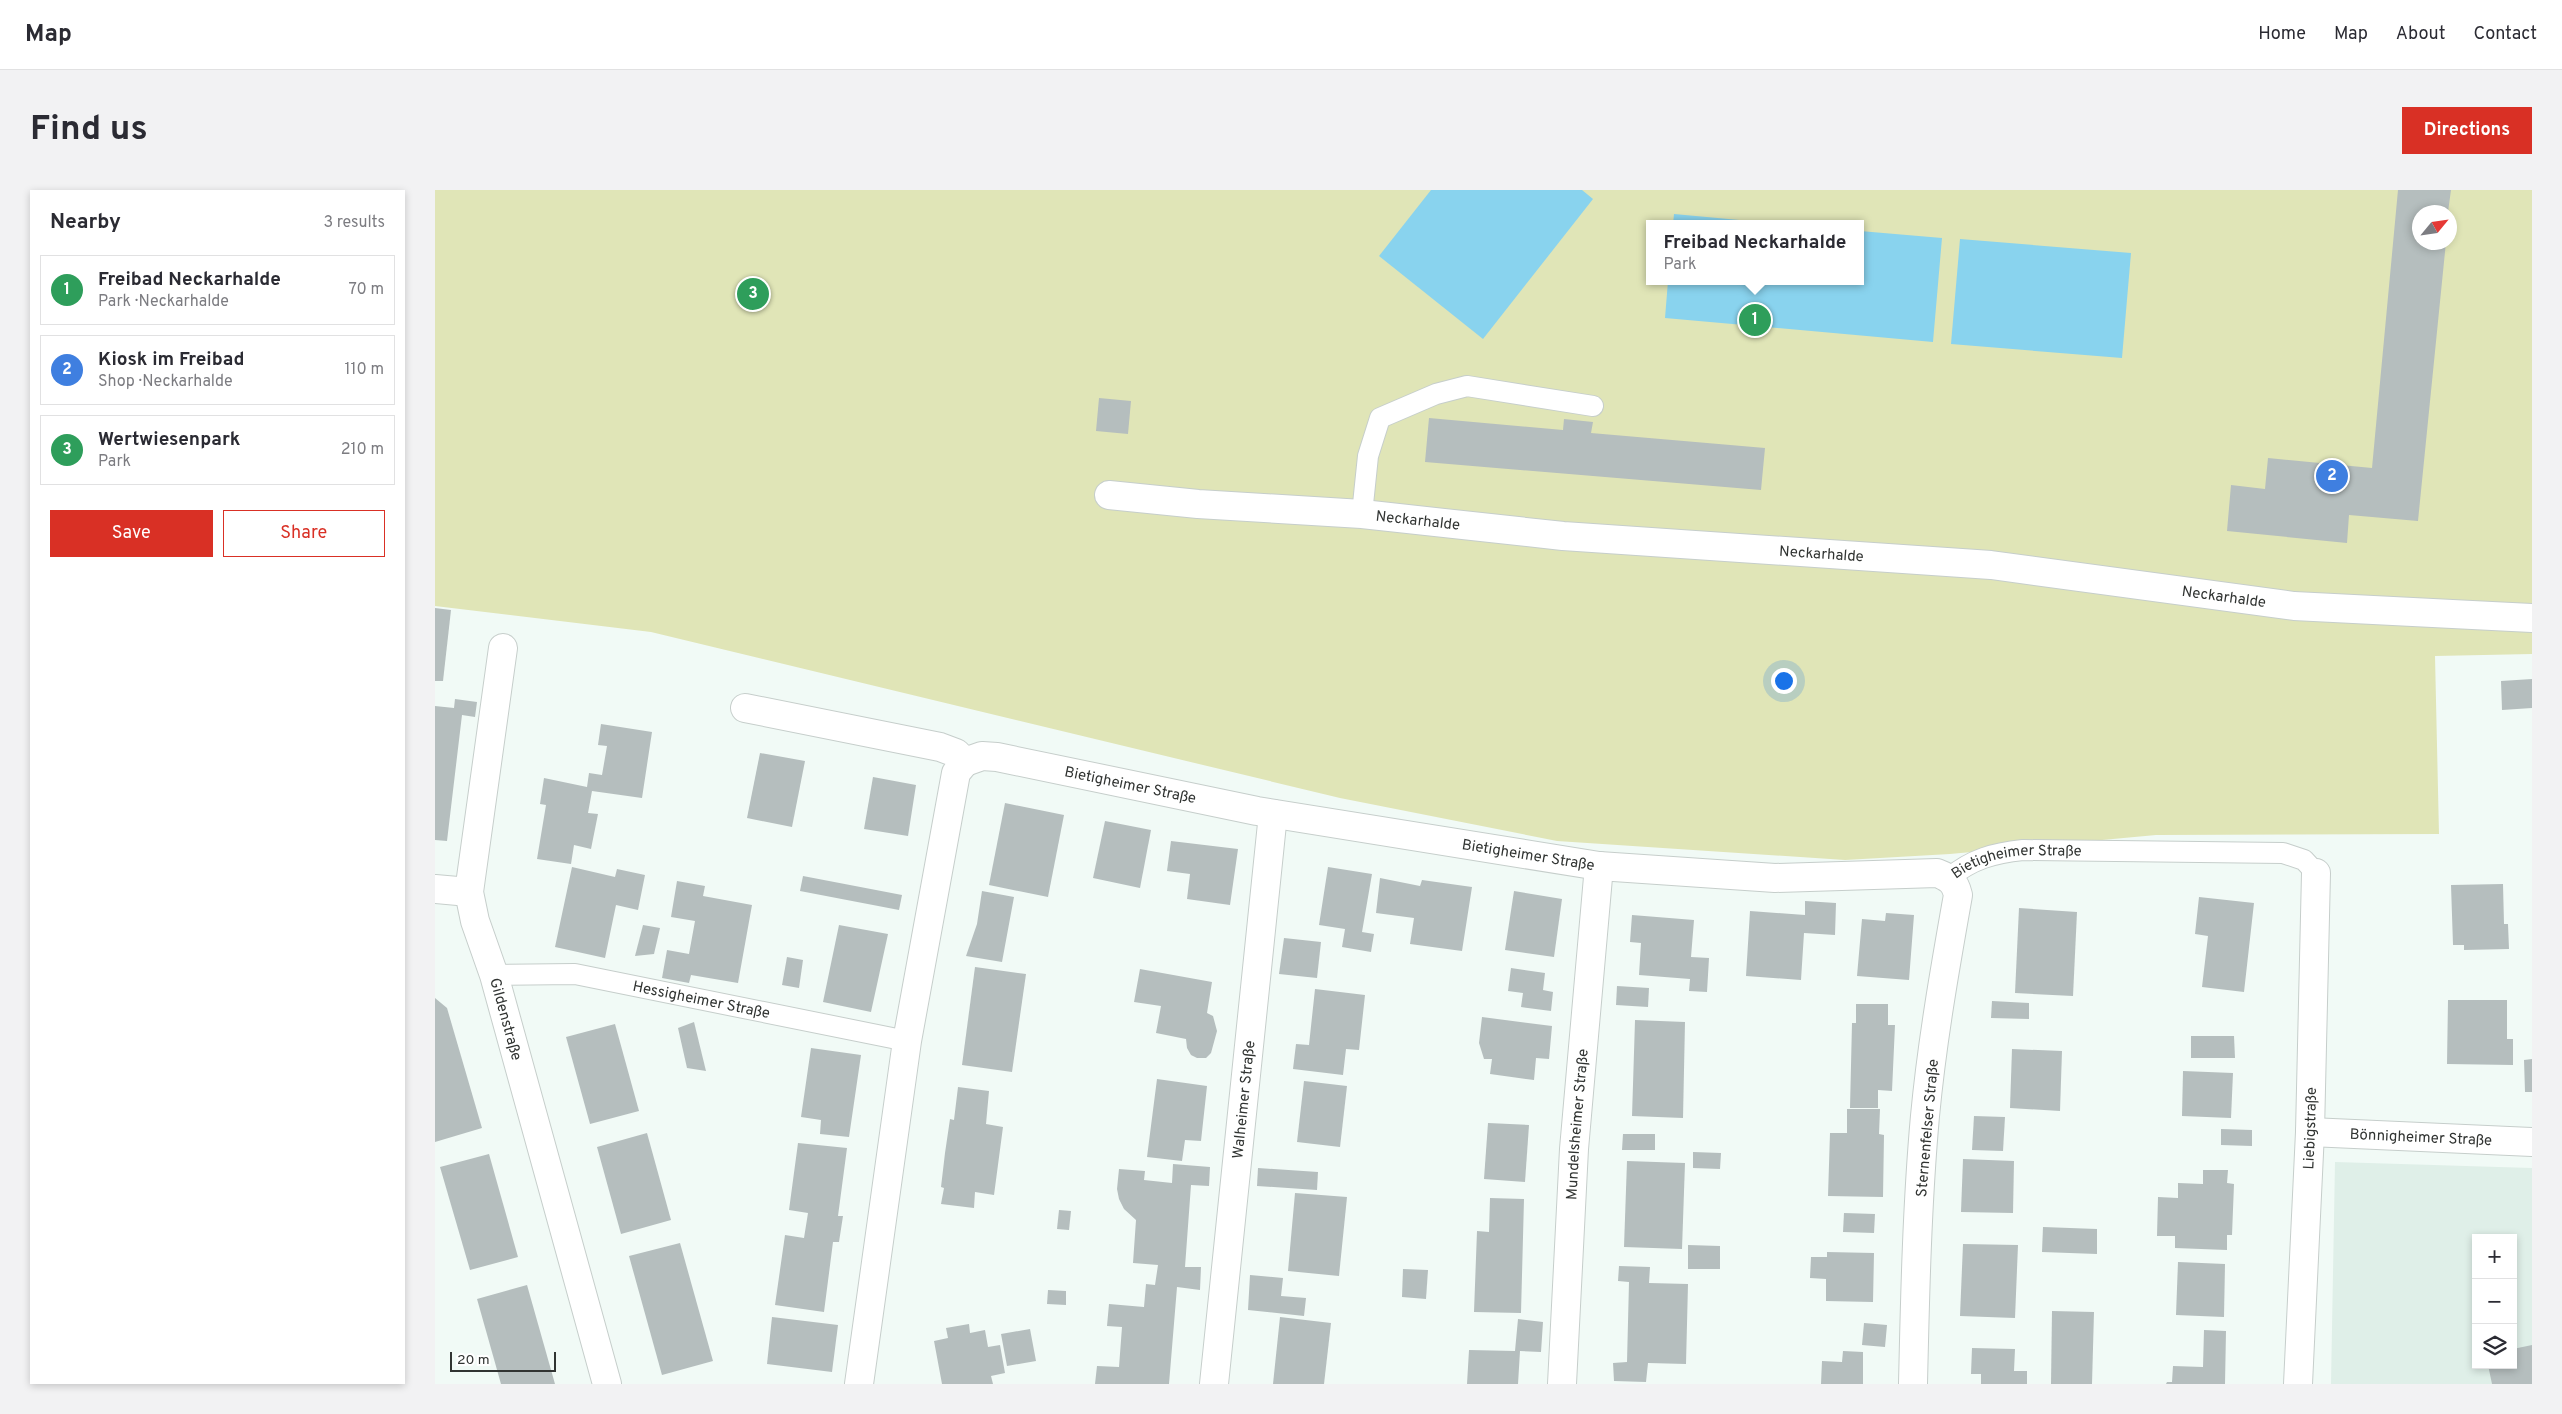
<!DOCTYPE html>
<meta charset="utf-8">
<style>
:root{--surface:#fff;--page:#f2f2f3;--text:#2b2b33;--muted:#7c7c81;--line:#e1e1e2;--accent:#d93025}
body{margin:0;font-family:Overpass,sans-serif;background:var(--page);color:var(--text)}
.controls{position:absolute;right:15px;bottom:15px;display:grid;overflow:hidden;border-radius:0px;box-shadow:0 2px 8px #0003}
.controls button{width:45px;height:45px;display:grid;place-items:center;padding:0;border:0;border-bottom:1px solid var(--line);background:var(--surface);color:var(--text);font:25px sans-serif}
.compass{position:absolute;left:1977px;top:15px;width:45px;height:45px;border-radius:50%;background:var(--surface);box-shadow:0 2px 8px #0003;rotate:61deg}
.scale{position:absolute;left:15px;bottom:12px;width:106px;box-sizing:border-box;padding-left:5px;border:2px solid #313432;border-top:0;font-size:14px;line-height:18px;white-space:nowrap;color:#313432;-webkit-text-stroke:4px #fff;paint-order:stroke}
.you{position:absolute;left:1348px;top:490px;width:18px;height:18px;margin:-12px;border:4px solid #fff;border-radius:50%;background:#1a73e8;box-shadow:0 0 0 8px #1a73e833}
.badge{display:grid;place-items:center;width:32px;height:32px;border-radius:50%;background:var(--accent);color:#fff;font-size:16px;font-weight:700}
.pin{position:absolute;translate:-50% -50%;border:2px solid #fff;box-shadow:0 1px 5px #0006}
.popup{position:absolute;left:1211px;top:30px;width:218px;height:65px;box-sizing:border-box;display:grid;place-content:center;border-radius:0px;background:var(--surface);filter:drop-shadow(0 1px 4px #0005);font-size:16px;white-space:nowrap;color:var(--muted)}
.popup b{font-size:19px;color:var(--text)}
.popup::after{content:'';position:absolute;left:50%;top:100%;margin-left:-10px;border:10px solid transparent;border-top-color:var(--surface)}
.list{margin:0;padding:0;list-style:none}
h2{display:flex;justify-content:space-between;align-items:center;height:65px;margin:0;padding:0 20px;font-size:21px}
h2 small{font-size:16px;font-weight:400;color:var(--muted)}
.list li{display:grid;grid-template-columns:32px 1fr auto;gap:15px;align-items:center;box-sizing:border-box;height:70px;margin:0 10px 10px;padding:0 10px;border:1px solid var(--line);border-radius:0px}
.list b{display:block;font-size:19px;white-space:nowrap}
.list p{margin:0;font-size:16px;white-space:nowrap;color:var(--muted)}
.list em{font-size:16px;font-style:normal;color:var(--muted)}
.actions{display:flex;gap:10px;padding:15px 20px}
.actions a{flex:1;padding:11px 0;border:1px solid var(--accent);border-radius:0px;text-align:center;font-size:18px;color:var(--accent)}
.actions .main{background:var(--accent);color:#fff}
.icon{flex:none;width:28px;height:28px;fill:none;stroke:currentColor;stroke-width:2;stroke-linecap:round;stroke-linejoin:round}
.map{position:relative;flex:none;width:2097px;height:1194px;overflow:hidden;border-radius:0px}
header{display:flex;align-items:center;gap:30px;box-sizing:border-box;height:70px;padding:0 25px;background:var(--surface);border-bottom:1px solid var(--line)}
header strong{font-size:24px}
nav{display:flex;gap:28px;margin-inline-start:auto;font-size:18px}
.intro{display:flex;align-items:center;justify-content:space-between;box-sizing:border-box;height:120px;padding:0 30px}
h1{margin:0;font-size:35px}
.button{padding:12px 22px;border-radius:0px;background:var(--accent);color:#fff;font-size:18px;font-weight:700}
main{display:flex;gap:30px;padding:0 30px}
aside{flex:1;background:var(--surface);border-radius:0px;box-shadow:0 2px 8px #0003}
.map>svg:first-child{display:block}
.built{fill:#dfefe8;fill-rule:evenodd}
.green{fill:#e0e5b7;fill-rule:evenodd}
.water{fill:#89d3ee}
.building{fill:#b5bebe}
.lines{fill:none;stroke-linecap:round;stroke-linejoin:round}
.lane-casing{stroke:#c6cecb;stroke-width:22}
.street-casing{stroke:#c6cecb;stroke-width:30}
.lane{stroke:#fff;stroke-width:20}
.street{stroke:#fff;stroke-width:28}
.labels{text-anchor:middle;stroke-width:4;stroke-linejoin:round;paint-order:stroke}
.street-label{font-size:15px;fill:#313432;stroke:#fff}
</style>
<header>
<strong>Map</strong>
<nav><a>Home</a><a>Map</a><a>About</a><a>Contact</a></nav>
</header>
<div class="intro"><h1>Find us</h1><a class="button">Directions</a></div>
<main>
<aside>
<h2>Nearby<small>3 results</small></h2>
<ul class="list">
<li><span class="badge" style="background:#2e9e5b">1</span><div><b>Freibad Neckarhalde</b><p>Park · Neckarhalde</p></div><em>70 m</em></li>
<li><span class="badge" style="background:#3f7fe0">2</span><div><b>Kiosk im Freibad</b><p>Shop · Neckarhalde</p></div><em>110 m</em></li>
<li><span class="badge" style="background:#2e9e5b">3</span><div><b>Wertwiesenpark</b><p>Park</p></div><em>210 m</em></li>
</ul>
<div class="actions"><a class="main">Save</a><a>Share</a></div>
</aside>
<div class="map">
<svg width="2097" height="1194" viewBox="0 0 2097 1194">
<rect width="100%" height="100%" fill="#f1faf6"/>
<path class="built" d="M1900,972l197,6v216h-201zM2041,1048h37v127h-37z"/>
<path class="green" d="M0,0h2097v464l-97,2 4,178 -283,1 -206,19 -105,6 -288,-19 -217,-43 -689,-166 -216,-26zM1984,22h30v30h-30zM1215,34h210v57h-210z"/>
<g class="water">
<polygon points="996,0 1147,0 1158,9 1048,149 944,66"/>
<polygon points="1239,24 1349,34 1238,34"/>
<polygon points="1425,41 1507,48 1498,152 1230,128 1233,91 1425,91"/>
<polygon points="1525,49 1696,63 1687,168 1516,154"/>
</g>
<g class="building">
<polygon points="1963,0 2016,0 2013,22 1984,22 1984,52 2011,52 1983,331 1914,325 1912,353 1792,341 1796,295 1830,299 1833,268 1937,278"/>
<polygon points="664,208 696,211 693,244 661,241"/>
<polygon points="994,228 1128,240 1129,229 1158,232 1156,243 1330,258 1326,300 990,272"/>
<polygon points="0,418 16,420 8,491 0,491"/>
<polygon points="2097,489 2097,518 2067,520 2066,491"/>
<polygon points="20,509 42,512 40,527 27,525 12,651 0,650 0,516 19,518"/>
<polygon points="166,534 217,542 207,608 157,601 153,623 163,624 156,659 139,655 136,674 102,669 111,615 105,614 109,588 152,597 154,583 167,585 172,556 163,555"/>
<polygon points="325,563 370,571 357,637 312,628"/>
<polygon points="438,587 481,595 473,646 429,639"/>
<polygon points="570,613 629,625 613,707 554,695"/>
<polygon points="670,631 716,640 705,698 658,688"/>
<polygon points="736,651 803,659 795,715 752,709 755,684 732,681"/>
<polygon points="137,677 180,687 182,679 210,685 203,720 181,715 170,768 120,757"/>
<polygon points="893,677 937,684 927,742 939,744 936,762 907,757 910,739 884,735"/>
<polygon points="368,686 467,705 464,720 365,701"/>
<polygon points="945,688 985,696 987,690 1037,697 1027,761 975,754 979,728 941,723"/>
<polygon points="242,691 270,696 268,706 317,715 303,793 256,785 254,793 227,788 232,760 254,764 260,731 236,727"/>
<polygon points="2068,694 2069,734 2073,734 2074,759 2029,760 2029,755 2018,755 2016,695"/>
<polygon points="547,701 579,707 567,772 531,766 542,734"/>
<polygon points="1079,701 1127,709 1119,767 1070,760"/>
<polygon points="1764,707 1819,713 1809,802 1767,797 1773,746 1760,744"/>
<polygon points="1370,711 1401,713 1400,745 1369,743 1366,790 1311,786 1315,721 1370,725"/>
<polygon points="1584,718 1642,722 1638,806 1580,803"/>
<polygon points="1451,723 1479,725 1474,790 1422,786 1427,729 1450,731"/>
<polygon points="1197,725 1259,730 1256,767 1274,768 1272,802 1254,801 1255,789 1204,785 1206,753 1195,752"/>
<polygon points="208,735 225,738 219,764 200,766"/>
<polygon points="404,735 453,744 436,822 388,812"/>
<polygon points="849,748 886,752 882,788 844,784"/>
<polygon points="352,767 368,770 364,798 347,795"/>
<polygon points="540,777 591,784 577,882 527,875"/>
<polygon points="1076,778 1110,783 1108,800 1118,802 1116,821 1086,817 1088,803 1073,801"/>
<polygon points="705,779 777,792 772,823 778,826 782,841 776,863 771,868 762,868 756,865 752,858 751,849 721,843 726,816 699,812"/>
<polygon points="1182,796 1214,798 1213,817 1181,815"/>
<polygon points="880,799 930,805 924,860 911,859 908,885 858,879 861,854 874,855"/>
<polygon points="0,808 12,818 47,938 0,952"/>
<polygon points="2013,810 2072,810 2072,849 2078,849 2078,875 2012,874"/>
<polygon points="1557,811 1594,813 1594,829 1556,828"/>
<polygon points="1421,814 1453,814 1453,835 1460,835 1457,901 1443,900 1443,918 1415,918 1417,833 1421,833"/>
<polygon points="1047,827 1117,836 1114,869 1101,868 1099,890 1055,884 1057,869 1049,869 1044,853"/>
<polygon points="1200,830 1250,832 1248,928 1197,926"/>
<polygon points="259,832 271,881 252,878 243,838"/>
<polygon points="180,834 204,921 155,934 131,847"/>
<polygon points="1756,846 1799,846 1800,868 1756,868"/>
<polygon points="376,858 426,865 414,947 385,944 386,930 366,927"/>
<polygon points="1577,859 1627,861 1625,921 1575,918"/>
<polygon points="2097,869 2097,902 2090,902 2089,870"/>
<polygon points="1748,881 1798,883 1796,928 1747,926"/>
<polygon points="722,889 772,896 766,951 750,950 747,971 712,967"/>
<polygon points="869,891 912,896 905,957 862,952"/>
<polygon points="523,897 554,901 551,934 568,937 559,1005 540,1002 539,1018 506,1014 509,998 506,997 510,963 515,929 519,930"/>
<polygon points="1412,919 1445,919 1444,944 1449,945 1448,1007 1393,1006 1395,943 1412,943"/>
<polygon points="1539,926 1570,927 1568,961 1537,960"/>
<polygon points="1053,933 1094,935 1090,992 1049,989"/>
<polygon points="1786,939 1817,940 1817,956 1786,955"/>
<polygon points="212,943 236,1030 186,1044 162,957"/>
<polygon points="1188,944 1220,944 1220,960 1187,960"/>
<polygon points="363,953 412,958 403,1026 408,1026 404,1052 398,1052 389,1122 340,1115 350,1045 369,1048 373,1023 354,1020"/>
<polygon points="1258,962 1286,963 1285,979 1258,978"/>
<polygon points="54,964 83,1067 35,1080 5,977"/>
<polygon points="1528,969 1579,971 1578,1023 1526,1022"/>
<polygon points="1192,971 1250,973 1247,1059 1189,1057"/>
<polygon points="738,974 775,977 774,996 756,995 750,1077 766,1077 765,1100 742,1097 734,1194 660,1194 662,1176 684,1177 687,1137 672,1136 674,1114 709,1117 711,1094 720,1095 723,1075 698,1073 701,1030 689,1019 684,1009 682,999 684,979 710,981 709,990 737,993"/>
<polygon points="823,978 883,982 882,1000 822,996"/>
<polygon points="1768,980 1793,980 1792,993 1799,994 1797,1045 1792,1045 1792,1060 1740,1058 1740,1046 1722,1046 1723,1007 1743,1008 1743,993 1768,994"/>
<polygon points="860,1003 912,1007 904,1086 853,1081"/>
<polygon points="1055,1008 1089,1009 1086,1123 1039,1122 1042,1041 1054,1042"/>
<polygon points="624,1020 636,1021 634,1040 622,1039"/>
<polygon points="1409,1023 1440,1024 1439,1043 1408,1042"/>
<polygon points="1608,1037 1662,1039 1662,1064 1607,1062"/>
<polygon points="245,1053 278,1171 227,1185 194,1066"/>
<polygon points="1528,1054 1583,1055 1580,1128 1525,1126"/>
<polygon points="1253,1055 1285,1056 1285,1079 1253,1079"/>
<polygon points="1392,1062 1439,1063 1438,1112 1391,1111 1391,1089 1375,1088 1376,1067 1392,1067"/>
<polygon points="1743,1072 1790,1074 1789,1127 1741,1125"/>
<polygon points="1184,1076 1215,1077 1214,1093 1253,1094 1251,1174 1213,1173 1211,1192 1179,1191 1178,1173 1192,1172 1194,1092 1183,1091"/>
<polygon points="968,1079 993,1080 991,1109 967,1107"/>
<polygon points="815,1085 848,1088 846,1106 871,1108 869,1126 813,1120"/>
<polygon points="92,1095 120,1194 66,1194 42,1109"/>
<polygon points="613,1100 631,1101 631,1115 612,1114"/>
<polygon points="1617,1121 1659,1122 1657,1194 1616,1194"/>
<polygon points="337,1127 403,1135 397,1182 332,1174"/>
<polygon points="845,1127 896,1133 889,1194 838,1194"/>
<polygon points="1083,1129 1108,1132 1106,1162 1085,1161 1083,1194 1032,1194 1034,1160 1080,1161"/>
<polygon points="1429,1133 1452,1135 1450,1157 1427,1155"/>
<polygon points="534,1134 535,1143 550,1140 553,1157 565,1155 570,1183 556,1186 558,1194 507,1194 499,1151 513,1148 511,1138"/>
<polygon points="595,1139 601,1171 572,1176 566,1144"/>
<polygon points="1769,1140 1791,1141 1790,1194 1731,1194 1732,1192 1737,1192 1738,1176 1768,1177"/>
<polygon points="2097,1155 2097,1194 2057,1194 2053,1175 2078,1175 2078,1159"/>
<polygon points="1537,1158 1580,1159 1579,1181 1592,1181 1592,1194 1546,1194 1546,1184 1536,1184"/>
<polygon points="1408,1161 1428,1162 1428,1194 1386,1194 1387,1171 1407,1172"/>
</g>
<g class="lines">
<defs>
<g id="lane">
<polyline points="927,324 933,266 945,228 1001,204 1032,196 1158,216"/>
<path id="s1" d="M1514,688c23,-19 45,-25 74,-28l260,3 21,7 12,13"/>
<path id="s2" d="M59,785l81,-1 332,67"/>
</g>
<g id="street">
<path id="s3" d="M674,305l89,9 164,10 201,22 428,29 303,41 238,12"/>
<path id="s4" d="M68,458l-34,244 6,29 19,54 113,409"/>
<path id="s5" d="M310,518l195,39 16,6 9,9 17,-6 15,1 260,54 342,55 176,12 162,-5c13,5 18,9 21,22 -13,73 -26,147 -33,221 -8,89 -10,179 -12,268"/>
<polyline points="0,699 34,702"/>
<path id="s6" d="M1875,942l222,10"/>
<polyline points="424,1194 472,851 521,583 530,572"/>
<path id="s7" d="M779,1194l59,-570"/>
<path id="s8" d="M1127,1194l12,-235 25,-283"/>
<path id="s9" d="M1863,1194l12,-252 6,-259"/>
</g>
</defs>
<use href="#lane" class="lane-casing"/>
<use href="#street" class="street-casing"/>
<use href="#lane" class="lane"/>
<use href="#street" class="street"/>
</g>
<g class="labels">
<g class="street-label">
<text dy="5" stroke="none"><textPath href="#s3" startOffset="310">Neckarhalde</textPath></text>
<text dy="5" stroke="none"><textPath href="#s3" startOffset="715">Neckarhalde</textPath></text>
<text dy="5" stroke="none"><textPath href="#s3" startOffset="1120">Neckarhalde</textPath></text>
<text dy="5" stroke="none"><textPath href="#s5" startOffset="398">Bietigheimer Straße</textPath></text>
<text dy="5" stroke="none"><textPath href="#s5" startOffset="802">Bietigheimer Straße</textPath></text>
<text dy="5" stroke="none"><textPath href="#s1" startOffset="72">Bietigheimer Straße</textPath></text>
<text dy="5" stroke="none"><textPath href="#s2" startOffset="210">Hessigheimer Straße</textPath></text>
<text dy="5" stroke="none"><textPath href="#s4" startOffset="379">Gildenstraße</textPath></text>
<text dy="5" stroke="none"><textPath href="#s7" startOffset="286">Walheimer Straße</textPath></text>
<text dy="5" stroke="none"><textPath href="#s8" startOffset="260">Mundelsheimer Straße</textPath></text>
<text transform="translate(1492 938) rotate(-85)" y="5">Sternenfelser Straße</text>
<text dy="5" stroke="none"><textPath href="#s9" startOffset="256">Liebigstraße</textPath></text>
<text dy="5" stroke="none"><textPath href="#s6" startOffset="111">Bönnigheimer Straße</textPath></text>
</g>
</g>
</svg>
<div class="controls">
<button>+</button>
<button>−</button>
<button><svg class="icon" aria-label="layers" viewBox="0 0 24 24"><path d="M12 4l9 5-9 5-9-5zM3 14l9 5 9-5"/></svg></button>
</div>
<svg class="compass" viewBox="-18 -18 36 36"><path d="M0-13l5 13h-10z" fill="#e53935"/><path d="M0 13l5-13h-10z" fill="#7c7c81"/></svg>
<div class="scale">20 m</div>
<div class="you"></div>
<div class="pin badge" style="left:1320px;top:130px;background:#2e9e5b">1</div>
<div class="popup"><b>Freibad Neckarhalde</b>Park</div>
<div class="pin badge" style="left:1897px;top:286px;background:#3f7fe0">2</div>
<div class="pin badge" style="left:318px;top:104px;background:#2e9e5b">3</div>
</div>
</main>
